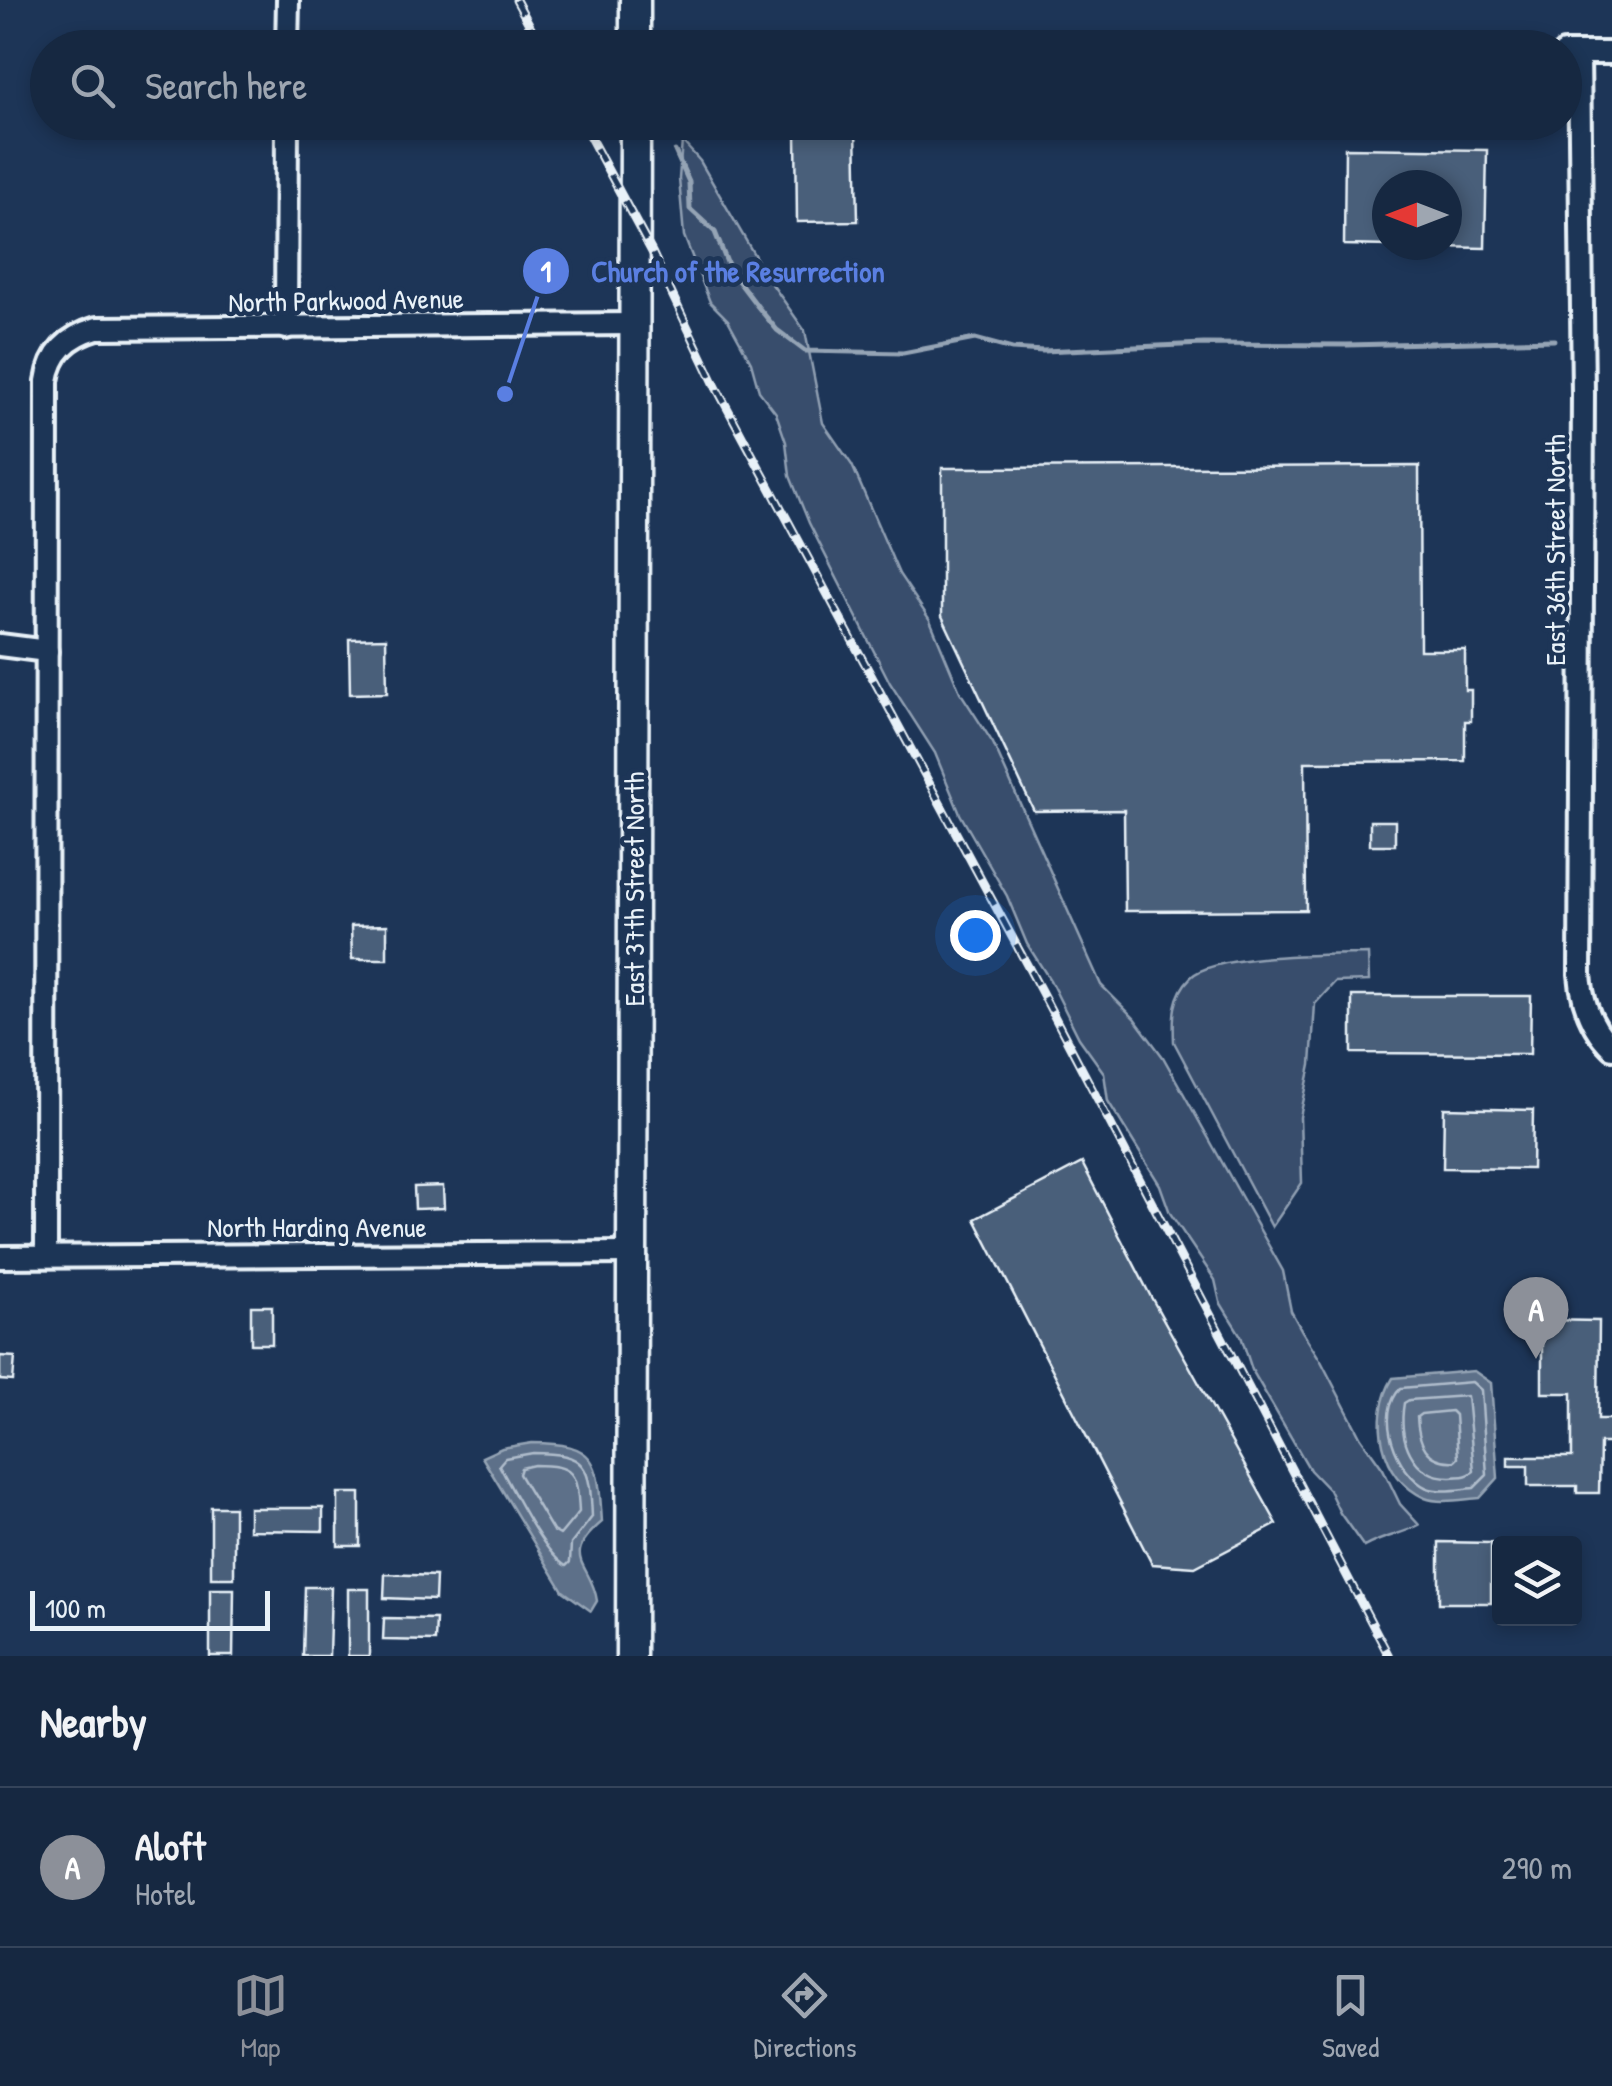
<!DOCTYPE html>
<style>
:root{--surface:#162841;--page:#23344c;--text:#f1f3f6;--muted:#9ea6b1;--line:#35445a;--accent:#8c9099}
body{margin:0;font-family:"Patrick Hand",sans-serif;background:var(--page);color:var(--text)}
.controls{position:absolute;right:30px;bottom:30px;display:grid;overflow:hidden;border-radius:10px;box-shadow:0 5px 15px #0003}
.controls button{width:90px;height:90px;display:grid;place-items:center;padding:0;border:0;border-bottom:2px solid var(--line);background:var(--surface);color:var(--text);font:50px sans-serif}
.compass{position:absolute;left:1372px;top:170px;width:90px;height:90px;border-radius:50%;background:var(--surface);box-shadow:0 5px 15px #0003;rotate:270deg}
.scale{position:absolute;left:30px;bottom:25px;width:240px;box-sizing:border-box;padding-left:10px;border:5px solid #e8f1f8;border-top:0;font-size:28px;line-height:35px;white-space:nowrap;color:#e8f1f8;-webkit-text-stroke:8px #1d3557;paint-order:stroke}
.you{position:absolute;left:975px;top:935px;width:35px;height:35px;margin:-25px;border:8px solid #fff;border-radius:50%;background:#1a73e8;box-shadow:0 0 0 15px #1a73e833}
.badge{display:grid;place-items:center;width:65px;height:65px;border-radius:50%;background:var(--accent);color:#fff;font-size:32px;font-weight:700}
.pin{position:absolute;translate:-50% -82px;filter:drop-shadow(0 2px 5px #0008)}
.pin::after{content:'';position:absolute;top:52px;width:35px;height:30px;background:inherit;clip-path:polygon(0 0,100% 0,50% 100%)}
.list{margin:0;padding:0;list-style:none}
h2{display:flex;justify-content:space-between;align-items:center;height:130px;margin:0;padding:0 40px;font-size:42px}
h2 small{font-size:32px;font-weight:400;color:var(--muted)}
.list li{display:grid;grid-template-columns:65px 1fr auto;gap:30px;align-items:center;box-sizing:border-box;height:160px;padding:0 40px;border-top:2px solid var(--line)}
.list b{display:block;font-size:38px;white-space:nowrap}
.list p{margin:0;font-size:32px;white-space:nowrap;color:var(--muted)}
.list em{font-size:32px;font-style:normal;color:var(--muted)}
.icon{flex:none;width:55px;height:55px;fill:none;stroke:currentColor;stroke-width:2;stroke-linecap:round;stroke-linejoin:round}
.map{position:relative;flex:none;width:1612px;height:1656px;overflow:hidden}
.search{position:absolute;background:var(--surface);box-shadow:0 5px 15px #0003;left:30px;right:30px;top:30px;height:110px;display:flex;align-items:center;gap:25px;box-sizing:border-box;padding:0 35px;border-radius:55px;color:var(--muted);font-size:38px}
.sheet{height:290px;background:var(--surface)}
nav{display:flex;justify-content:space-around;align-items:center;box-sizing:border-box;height:140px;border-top:2px solid var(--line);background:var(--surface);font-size:28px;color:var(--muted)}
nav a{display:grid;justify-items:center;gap:5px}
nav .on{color:var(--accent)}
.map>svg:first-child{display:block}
.green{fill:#374d6c;stroke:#909fb2;stroke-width:2.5}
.water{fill:#5d7089;stroke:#95a4b5;stroke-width:2.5}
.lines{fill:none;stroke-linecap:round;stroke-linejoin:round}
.shore{stroke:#b0bdcc;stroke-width:2.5}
.stream{stroke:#95a4b5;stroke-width:5}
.building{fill:#495e7a;stroke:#e8f1f8;stroke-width:2.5;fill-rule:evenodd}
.street-casing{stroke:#e8f1f8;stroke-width:28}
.secondary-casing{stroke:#e8f1f8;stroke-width:35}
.street{stroke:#1d3557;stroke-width:20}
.secondary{stroke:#1d3557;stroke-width:28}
.rail-casing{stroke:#e8f1f8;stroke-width:9}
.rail{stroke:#1d3557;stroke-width:5;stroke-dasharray:15;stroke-linecap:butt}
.labels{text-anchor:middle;stroke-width:9;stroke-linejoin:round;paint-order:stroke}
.street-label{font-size:28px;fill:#e8f1f8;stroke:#1d3557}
.leader{fill:none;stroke:#5a7fe2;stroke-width:4}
.callout-dot{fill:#5a7fe2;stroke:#1d3557;stroke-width:4}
.mark-label{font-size:30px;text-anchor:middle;font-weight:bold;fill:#fff}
.callout-label{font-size:30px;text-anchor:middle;font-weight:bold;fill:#5a7fe2;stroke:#1d3557;stroke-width:9;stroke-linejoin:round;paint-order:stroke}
</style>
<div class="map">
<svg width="1612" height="1656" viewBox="0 0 1612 1656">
<rect width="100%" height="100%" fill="#1d3557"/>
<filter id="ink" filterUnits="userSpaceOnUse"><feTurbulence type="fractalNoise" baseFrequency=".01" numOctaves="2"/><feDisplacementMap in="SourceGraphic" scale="20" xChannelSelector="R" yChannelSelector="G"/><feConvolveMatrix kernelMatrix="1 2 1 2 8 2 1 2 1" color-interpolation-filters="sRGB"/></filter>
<g filter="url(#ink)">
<g class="green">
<path d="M682,141l18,20 67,116 38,54 18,92 29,42 47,109 31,46 30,72 33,51 108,242 33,33 29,39 120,214 8,40 11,20 19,30 40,77 22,31 17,35 19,21c-18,10 -37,11 -55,22l-24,-34 -11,-23 -19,-20 -58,-100 -11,-34 -21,-34 -5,-22 -45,-67 -10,-28 -52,-84 -4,-28 -25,-35 -29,-58 -23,-36 -20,-48 -47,-82 -25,-61 -45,-70 -81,-160 -19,-47 -4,-34 -10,-29 -17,-22 -8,-29 -23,-42 -18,-18 -26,-66 -5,-57z"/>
<path d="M1368,954l1,27 -34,1 -20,22 -4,61 -11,52 2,66 -30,44 -98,-185c-1,-24 -2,-46 17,-65 26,-24 140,-22 177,-23z"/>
</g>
<g class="water">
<path d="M1474,1371l17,12 7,95 -18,20c-16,1 -41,6 -55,0 -45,-19 -56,-82 -32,-120z"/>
<path d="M532,1443c67,0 66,19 70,79 -44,37 -10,41 -5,79l-6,10 -28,-20 -81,-134 20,-9z"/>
</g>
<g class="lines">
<g class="shore">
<path d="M1472,1382l9,8 6,85 -13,13c-13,1 -35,5 -47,0 -31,-15 -53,-74 -26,-100z"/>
<path d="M1467,1396l7,75c-7,6 -12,5 -22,6 -41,1 -54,-39 -48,-74l5,-3z"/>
<path d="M1451,1411l4,4 3,43 -3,3c-28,2 -37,-18 -38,-44l4,-3z"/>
<path d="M533,1453c54,0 57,13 59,64l-21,27 -1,18 -4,4c-22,-12 -53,-76 -67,-101l6,-7z"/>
<path d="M534,1465c40,0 43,7 45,47l-19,23 -7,-4 -34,-57 2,-6z"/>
</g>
<polyline class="stream" points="675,151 689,182 690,209 715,232 730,270 758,307 777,330 805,351 903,353 975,339 1012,349 1043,351 1204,344 1347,345 1554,340"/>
</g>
<g class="building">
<polygon points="856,128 858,221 797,222 796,129"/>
<path d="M1345,148l142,2 -2,98 -141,-3zM1387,185h60v60h-60z"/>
<polygon points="1419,466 1420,650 1465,650 1465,690 1471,690 1471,721 1465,721 1465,761 1305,762 1306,910 1125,911 1124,810 1034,811 942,616 942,468"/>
<polygon points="386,638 387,693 350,694 349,639"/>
<rect x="1370" y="821" width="25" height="24"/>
<polygon points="387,925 387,959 352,959 351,926"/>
<polygon points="1352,996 1531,996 1530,1054 1352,1053"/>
<polygon points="1444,1108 1533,1110 1532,1169 1443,1168"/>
<polygon points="1082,1163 1151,1297 1277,1524 1195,1567 1152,1564 975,1219"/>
<polygon points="443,1186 444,1208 415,1209 414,1187"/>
<rect x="251" y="1306" width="21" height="38"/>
<polygon points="1542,1320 1599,1321 1598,1419 1612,1419 1612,1443 1600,1443 1599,1493 1577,1493 1577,1486 1528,1486 1528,1466 1508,1466 1508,1457 1572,1457 1572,1393 1542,1393"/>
<polygon points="0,1356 15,1357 13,1381 0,1380"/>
<rect x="338" y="1493" width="22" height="53"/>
<rect x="211" y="1507" width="23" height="71"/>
<polygon points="249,1508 323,1508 323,1531 249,1530"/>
<polygon points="1439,1542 1491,1543 1491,1603 1439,1603"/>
<polygon points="385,1574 436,1576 435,1600 384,1598"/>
<polygon points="305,1587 331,1587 329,1656 303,1656"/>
<polygon points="210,1589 234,1589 233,1656 210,1656"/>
<rect x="348" y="1589" width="21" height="67"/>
<polygon points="384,1618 436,1619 435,1641 383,1640"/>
</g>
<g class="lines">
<defs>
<g id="street">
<polyline points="287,48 288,0"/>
<polyline points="1564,53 1612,53"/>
<path d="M1579,53l4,341 -3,580c2,28 11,54 32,74"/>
<polyline points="286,328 287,122"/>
<polyline points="0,645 47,651"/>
<path d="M46,1256l1,-875c4,-29 22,-45 50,-53l538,-4"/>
<polyline points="0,1257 634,1253"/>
</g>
<g id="secondary">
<polyline points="635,0 635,48"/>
<polyline points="631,1656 635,122"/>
</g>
</defs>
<use href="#street" class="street-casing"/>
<use href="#secondary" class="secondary-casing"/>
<use href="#street" class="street"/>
<use href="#secondary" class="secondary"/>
<defs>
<g id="rail">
<polyline points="516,0 542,48"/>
<polyline points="582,122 652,252 716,387 1040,989 1389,1656"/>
</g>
</defs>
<use href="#rail" class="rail-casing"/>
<use href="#rail" class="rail"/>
</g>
</g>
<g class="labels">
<g class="street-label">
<text transform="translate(346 300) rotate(-1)" y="10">North Parkwood Avenue</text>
<text transform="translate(1555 550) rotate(-90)" y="10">East 36th Street North</text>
<text transform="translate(634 889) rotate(-90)" y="10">East 37th Street North</text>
<text x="317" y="1237">North Harding Avenue</text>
</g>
</g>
<path class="leader" d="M505 394L546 271"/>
<g class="callout-dot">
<circle cx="505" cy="394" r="10"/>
<circle cx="546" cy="271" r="25"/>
</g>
<g class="mark-label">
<text x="546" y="282">1</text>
</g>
<g class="callout-label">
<text x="738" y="282">Church of the Resurrection</text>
</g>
</svg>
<div class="controls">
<button><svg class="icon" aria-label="layers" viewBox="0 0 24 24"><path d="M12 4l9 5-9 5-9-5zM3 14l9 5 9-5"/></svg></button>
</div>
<svg class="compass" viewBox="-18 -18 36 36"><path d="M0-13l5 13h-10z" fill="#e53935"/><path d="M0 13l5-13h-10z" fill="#9ea6b1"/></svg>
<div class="scale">100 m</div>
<div class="you"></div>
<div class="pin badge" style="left:1536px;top:1359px">A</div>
<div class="search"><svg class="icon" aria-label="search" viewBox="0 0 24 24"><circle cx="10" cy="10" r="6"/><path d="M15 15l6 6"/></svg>Search here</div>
</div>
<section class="sheet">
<h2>Nearby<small></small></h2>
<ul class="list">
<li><span class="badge">A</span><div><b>Aloft</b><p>Hotel</p></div><em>290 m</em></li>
</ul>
</section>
<nav>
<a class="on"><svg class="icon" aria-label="map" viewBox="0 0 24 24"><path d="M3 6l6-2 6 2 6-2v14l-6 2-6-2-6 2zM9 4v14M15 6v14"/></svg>Map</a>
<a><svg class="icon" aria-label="directions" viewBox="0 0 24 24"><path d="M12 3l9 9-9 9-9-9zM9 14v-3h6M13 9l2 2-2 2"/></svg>Directions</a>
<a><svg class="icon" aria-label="saved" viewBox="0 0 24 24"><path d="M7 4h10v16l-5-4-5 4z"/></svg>Saved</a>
</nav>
